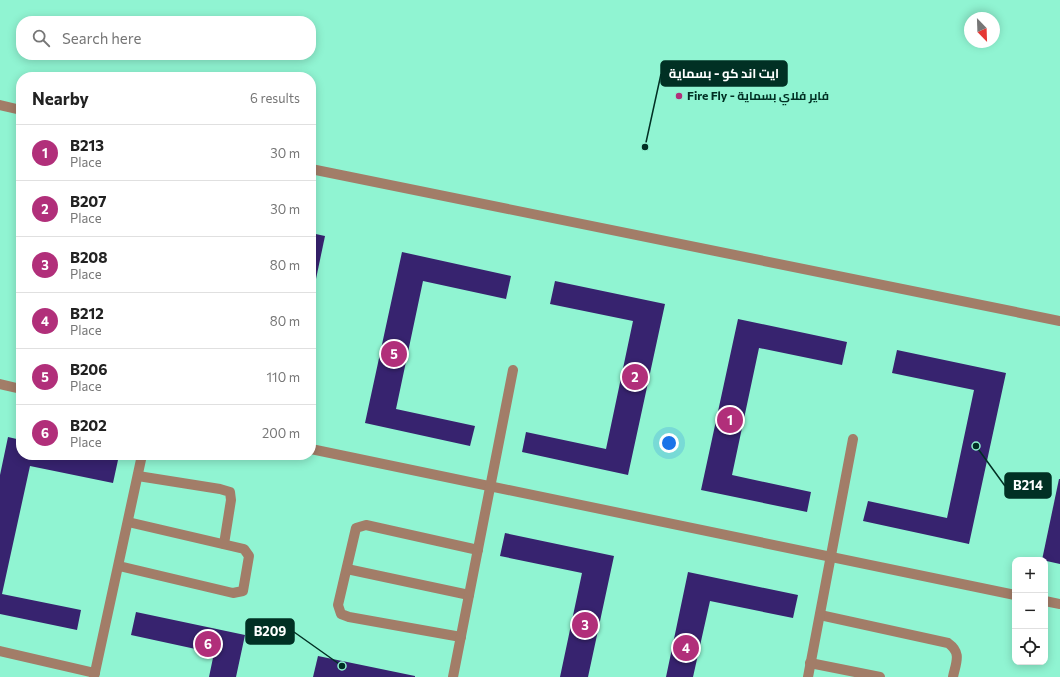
<!DOCTYPE html>
<meta charset="utf-8">
<style>
:root{--surface:#fff;--page:#f6f6f6;--text:#222;--muted:#767676;--line:#e0e0e0;--accent:#b12f7a}
body{margin:0;font-family:Commissioner,Cairo,sans-serif;background:var(--page);color:var(--text)}
.controls{position:absolute;right:12px;bottom:12px;display:grid;overflow:hidden;border-radius:8px;box-shadow:0 2px 10px #0003}
.controls button{width:36px;height:36px;display:grid;place-items:center;padding:0;border:0;border-bottom:1px solid var(--line);background:var(--surface);color:var(--text);font:20px sans-serif}
.compass{position:absolute;left:964px;top:12px;width:36px;height:36px;border-radius:50%;background:var(--surface);box-shadow:0 2px 10px #0003;rotate:157deg}
.you{position:absolute;left:669px;top:443px;width:14px;height:14px;margin:-10px;border:3px solid #fff;border-radius:50%;background:#1a73e8;box-shadow:0 0 0 6px #1a73e833}
.badge{display:grid;place-items:center;width:26px;height:26px;border-radius:50%;background:var(--accent);color:#fff;font-size:13px;font-weight:700}
.pin{position:absolute;translate:-50% -50%;border:2px solid #fff;box-shadow:0 1px 4px #0006}
.list{margin:0;padding:0;list-style:none}
h2{display:flex;justify-content:space-between;align-items:center;height:52px;margin:0;padding:0 16px;font-size:17px}
h2 small{font-size:13px;font-weight:400;color:var(--muted)}
.list li{display:grid;grid-template-columns:26px 1fr auto;gap:12px;align-items:center;box-sizing:border-box;height:56px;padding:0 16px;border-top:1px solid var(--line)}
.list b{display:block;font-size:15px;white-space:nowrap}
.list p{margin:0;font-size:13px;white-space:nowrap;color:var(--muted)}
.list em{font-size:13px;font-style:normal;color:var(--muted)}
.icon{flex:none;width:22px;height:22px;fill:none;stroke:currentColor;stroke-width:2;stroke-linecap:round;stroke-linejoin:round}
.map{position:relative;flex:none;width:1060px;height:677px;overflow:hidden}
.search{position:absolute;background:var(--surface);box-shadow:0 2px 10px #0003;left:16px;top:16px;width:300px;height:44px;display:flex;align-items:center;gap:10px;box-sizing:border-box;padding:0 14px;border-radius:16px;color:var(--muted);font-size:15px}
.panel{position:absolute;background:var(--surface);box-shadow:0 2px 10px #0003;left:16px;top:72px;width:300px;height:388px;border-radius:16px}
.map>svg:first-child{display:block}
.building{fill:#37236f}
.lines{fill:none;stroke-linecap:round;stroke-linejoin:round}
.minor{stroke:#a27d68;stroke-width:10}
.poi-dot{fill:#b12f7a;stroke:#90f4d2;stroke-width:1.5}
.labels{text-anchor:middle;stroke-width:4;stroke-linejoin:round;paint-order:stroke}
.poi-label{font-size:12px;font-weight:bold;fill:#013024;stroke:#90f4d2;text-anchor:start}
.leader{fill:none;stroke:#013024;stroke-width:1.5}
.callout-dot{fill:#013024;stroke:#90f4d2;stroke-width:1.5}
.callout{fill:#013024;stroke:#013024;stroke-width:1.5}
.callout-label{font-size:13px;text-anchor:middle;font-weight:bold;fill:#fff}
</style>
<div class="map">
<svg width="1060" height="677" viewBox="0 0 1060 677">
<rect width="100%" height="100%" fill="#90f4d2"/>
<g class="building">
<polygon points="311,233 325,236 312,298 311,298"/>
<polygon points="402,252 511,276 506,299 423,281 396,409 475,426 470,446 365,423"/>
<polygon points="555,281 665,304 628,475 522,452 526,432 606,449 633,321 550,304"/>
<polygon points="738,319 847,342 842,365 759,348 732,475 811,492 807,512 701,490"/>
<polygon points="897,350 1006,373 969,544 863,521 868,501 947,518 974,390 892,373"/>
<polygon points="8,437 21,440 21,455 93,455 118,460 113,483 30,466 2,594 81,610 77,630 0,614 0,475"/>
<polygon points="1059,479 1060,479 1060,564 1042,560"/>
<polygon points="505,533 614,556 588,677 560,677 582,573 500,556"/>
<polygon points="688,572 798,595 793,618 710,601 693,677 666,677"/>
<polygon points="136,612 245,635 236,677 209,677 214,653 131,635"/>
<polygon points="318,656 415,676 415,677 313,677"/>
</g>
<g class="lines">
<g class="minor">
<polyline points="0,105 21,110"/>
<polyline points="311,169 1060,321"/>
<polyline points="0,384 21,389"/>
<polyline points="311,449 1015,595"/>
<polyline points="138,476 220,489 230,492 231,500 224,544"/>
<polyline points="119,566 233,593 243,591 249,556 244,549 128,522"/>
<polyline points="347,569 469,595"/>
<polyline points="1045,601 1060,604"/>
<path d="M820,615l128,28c14,10 8,19 5,34"/>
<polyline points="461,637 349,617 341,614 338,605 356,528 366,525 478,550"/>
<polyline points="0,651 95,673"/>
<polyline points="810,663 880,677"/>
<polyline points="94,677 142,455"/>
<polyline points="453,677 513,370"/>
<polyline points="808,677 853,439"/>
</g>
</g>
<circle class="poi-dot" cx="679" cy="96" r="4"/>
<g class="labels">
<g class="poi-label">
<text x="687" y="100">Fire Fly - فاير فلاي بسماية</text>
</g>
</g>
<path class="leader" d="M645 147L661 74M976 446L1005 486M342 666L294 632"/>
<g class="callout-dot">
<circle cx="645" cy="147" r="4"/>
<circle cx="976" cy="446" r="4"/>
<circle cx="342" cy="666" r="4"/>
</g>
<g class="callout">
<rect x="661" y="61" width="126" height="25" rx="4"/>
<rect x="1005" y="473" width="46" height="25" rx="4"/>
<rect x="246" y="619" width="48" height="25" rx="4"/>
</g>
<g class="callout-label">
<text x="724" y="78">ايت اند كو - بسماية</text>
<text x="1028" y="490">B214</text>
<text x="270" y="636">B209</text>
</g>
</svg>
<div class="controls">
<button>+</button>
<button>−</button>
<button><svg class="icon" aria-label="locate" viewBox="0 0 24 24"><circle cx="12" cy="12" r="6"/><path d="M12 2v4M12 18v4M2 12h4M18 12h4"/></svg></button>
</div>
<svg class="compass" viewBox="-18 -18 36 36"><path d="M0-13l5 13h-10z" fill="#e53935"/><path d="M0 13l5-13h-10z" fill="#767676"/></svg>
<div class="you"></div>
<div class="pin badge" style="left:730px;top:420px">1</div>
<div class="pin badge" style="left:635px;top:377px">2</div>
<div class="pin badge" style="left:585px;top:625px">3</div>
<div class="pin badge" style="left:686px;top:648px">4</div>
<div class="pin badge" style="left:394px;top:354px">5</div>
<div class="pin badge" style="left:208px;top:644px">6</div>
<div class="search"><svg class="icon" aria-label="search" viewBox="0 0 24 24"><circle cx="10" cy="10" r="6"/><path d="M15 15l6 6"/></svg>Search here</div>
<section class="panel">
<h2>Nearby<small>6 results</small></h2>
<ul class="list">
<li><span class="badge">1</span><div><b>B213</b><p>Place</p></div><em>30 m</em></li>
<li><span class="badge">2</span><div><b>B207</b><p>Place</p></div><em>30 m</em></li>
<li><span class="badge">3</span><div><b>B208</b><p>Place</p></div><em>80 m</em></li>
<li><span class="badge">4</span><div><b>B212</b><p>Place</p></div><em>80 m</em></li>
<li><span class="badge">5</span><div><b>B206</b><p>Place</p></div><em>110 m</em></li>
<li><span class="badge">6</span><div><b>B202</b><p>Place</p></div><em>200 m</em></li>
</ul>
</section>
</div>
